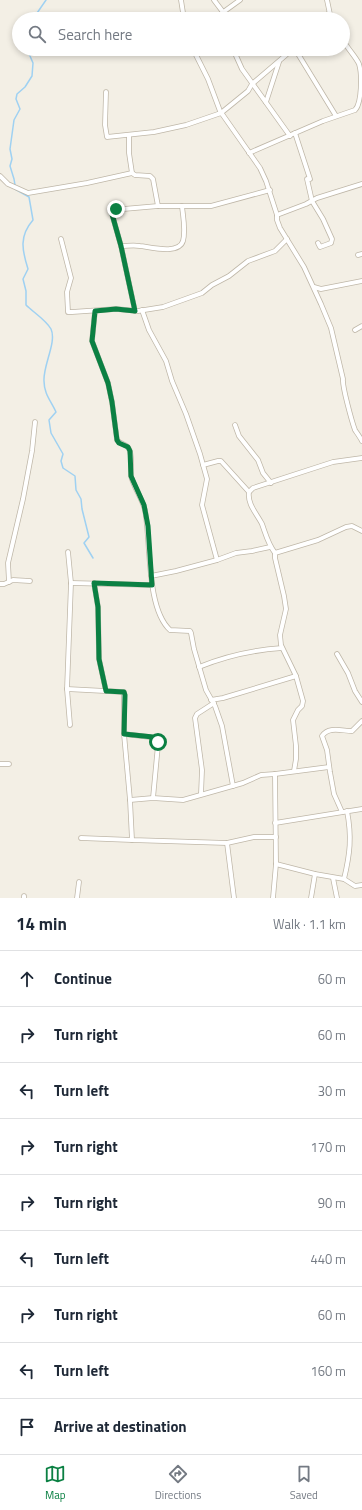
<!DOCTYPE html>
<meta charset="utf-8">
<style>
:root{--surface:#fff;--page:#f6f6f7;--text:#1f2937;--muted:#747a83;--line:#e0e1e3;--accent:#0b8043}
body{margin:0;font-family:"Titillium Web",sans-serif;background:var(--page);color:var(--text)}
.stop{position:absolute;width:12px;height:12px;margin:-9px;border:3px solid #0b8043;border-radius:50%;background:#fff}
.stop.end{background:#0b8043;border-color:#fff;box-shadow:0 1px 4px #0008}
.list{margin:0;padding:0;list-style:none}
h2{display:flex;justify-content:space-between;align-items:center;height:52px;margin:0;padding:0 16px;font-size:17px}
h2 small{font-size:13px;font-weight:400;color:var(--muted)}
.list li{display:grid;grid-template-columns:26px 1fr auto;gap:12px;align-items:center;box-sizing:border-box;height:56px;padding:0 16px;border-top:1px solid var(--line)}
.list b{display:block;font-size:15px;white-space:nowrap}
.list em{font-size:13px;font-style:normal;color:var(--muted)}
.icon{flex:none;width:22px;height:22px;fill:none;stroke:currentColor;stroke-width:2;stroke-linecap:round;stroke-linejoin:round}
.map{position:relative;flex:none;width:362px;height:898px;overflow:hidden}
.search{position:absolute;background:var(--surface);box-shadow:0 2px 6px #0003;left:12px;right:12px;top:12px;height:44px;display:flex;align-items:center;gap:10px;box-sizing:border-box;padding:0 14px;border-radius:22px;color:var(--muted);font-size:15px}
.sheet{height:556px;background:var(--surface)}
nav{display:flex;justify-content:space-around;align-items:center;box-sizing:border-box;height:56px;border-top:1px solid var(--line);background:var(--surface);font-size:11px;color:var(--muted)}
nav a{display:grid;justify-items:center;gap:2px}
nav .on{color:var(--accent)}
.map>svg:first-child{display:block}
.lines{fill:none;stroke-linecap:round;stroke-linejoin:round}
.stream{stroke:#9fd1f2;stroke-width:1.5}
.minor-casing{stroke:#bfb7a8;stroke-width:5.5}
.minor{stroke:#fff;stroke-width:4}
.route{stroke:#0b8043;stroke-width:5}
</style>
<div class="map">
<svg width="362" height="898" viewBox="0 0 362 898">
<rect width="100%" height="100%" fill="#f3efe5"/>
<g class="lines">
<g class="stream">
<polyline points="31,19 35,16 46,0"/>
<polyline points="15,185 14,179 10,166 12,159 10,149 14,120 20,109 16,99 17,94 25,87 32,76 33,63 27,49"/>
<path d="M15,189l14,8 4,23c-14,16 -11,30 -5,49l-5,10 3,12v14c7,7 20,15 25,24 6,13 -8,36 -7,52 0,13 7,20 12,31l-7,8 2,13 12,21 -2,7 2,7 12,8 1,14 5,9 1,10 7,28 -5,6 9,15"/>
</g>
<defs>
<g id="minor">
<polyline points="181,0 184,19"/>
<polyline points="214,0 223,12"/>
<polyline points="327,0 331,19"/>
<polyline points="208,19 220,16"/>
<polyline points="221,19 220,16 222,13 240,0"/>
<polyline points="324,19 329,13"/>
<path d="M193,49l15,30 12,32 40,57 6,13 11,34v5l3,8 24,39 17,37 10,24 12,51c-1,7 9,43 12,51 2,3 5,7 7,11"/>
<polyline points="233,49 242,69 290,136"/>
<polyline points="295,49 336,116"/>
<polyline points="133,50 134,49"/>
<polyline points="106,92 105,125 107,137 154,132 186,125 221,113 248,91 252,84 293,49"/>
<polyline points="266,102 279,62"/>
<polyline points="295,133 310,179 307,179 312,201 323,219 332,239 331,243 320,247 318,243"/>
<polyline points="129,135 129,153 132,173"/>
<path d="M249,153l74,-32 32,-11c7,-7 7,-36 4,-46 -3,-7 -12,-16 -16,-24"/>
<polyline points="0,176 8,184 28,193 87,183 132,173 135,175 150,176 153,179 158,206"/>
<polyline points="277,215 306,204 317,198 362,184"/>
<polyline points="61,239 71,278 67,292 68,312 72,312 116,309 138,311 163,307 202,293 212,285 229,276 248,261 275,251 287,239"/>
<path d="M121,246c6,0 13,-1 19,0 10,1 39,9 43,-5 3,-11 0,-24 -1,-35"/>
<polyline points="358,255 362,254"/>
<polyline points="314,287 321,289 362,281"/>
<polyline points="142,310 149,330 166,361 172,381 186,414 200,454 207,479 202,505 217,560"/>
<path d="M95,311l-3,30 16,42 4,19 5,38c4,5 10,4 12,9 4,7 1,19 2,27 3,12 11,22 14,34 6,32 1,98 25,120l20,1 1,2 3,16 12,41 9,16 7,20 11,60"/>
<polyline points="135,311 121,246 112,214 112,210 158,206 211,206 270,190"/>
<polyline points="355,330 362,326"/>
<polyline points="235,425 239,436 258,460 263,473 271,483"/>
<polyline points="203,465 218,461 221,461 249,492"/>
<polyline points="68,552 71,583 67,689 70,725"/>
<path d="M275,553c-7,-9 -9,-18 -13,-29 -5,-10 -15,-20 -13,-32l4,-4 80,-26 29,-4"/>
<polyline points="151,576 176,571 217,560 236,553 252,551 270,547"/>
<polyline points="9,582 8,563 23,499 32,451 35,422"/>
<polyline points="71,583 152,585"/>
<polyline points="94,583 98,607 99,659 106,691"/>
<polyline points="0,584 4,584 13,580 30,581"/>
<polyline points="337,654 348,673 355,691 362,702"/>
<path d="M199,667c27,-11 54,-17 83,-19"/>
<polyline points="67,689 124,692 124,734 130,800 132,840 227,843 254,837 276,837"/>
<polyline points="211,700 223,698 296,676 281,645 280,635 286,609 284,596 275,558 275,553 318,540 346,527 352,526 362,531"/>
<polyline points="124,734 150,737 156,739 158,745 153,798"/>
<polyline points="0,764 9,764"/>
<polyline points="294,771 296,759 296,746 293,720 298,710 302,706 303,701 296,676"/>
<polyline points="275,774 329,767"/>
<polyline points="201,794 202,770 195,718 197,714 214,703"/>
<polyline points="130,800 153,798 183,800 243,783 261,775 275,774 276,864 273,898"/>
<path d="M342,812l-8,-18 -4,-22 -3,-22 -5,-14c7,-10 20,-5 30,-5l10,-10"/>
<polyline points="275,823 362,809"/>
<polyline points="81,838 132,840"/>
<polyline points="227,843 234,898"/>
<polyline points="276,864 315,874 344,879 355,886 362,885"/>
<polyline points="333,878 337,898"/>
<path d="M344,879c6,-25 8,-42 3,-68"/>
<polyline points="24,896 24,898"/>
<polyline points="77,898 79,882"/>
<polyline points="311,898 315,874"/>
</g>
</defs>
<use href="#minor" class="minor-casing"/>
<use href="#minor" class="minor"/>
</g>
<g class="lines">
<polyline class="route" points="116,209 112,210 112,214 121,246 135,311 116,309 95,311 92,341 108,383 112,402 117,440 119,443 128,447 130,451 131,476 144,505 148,526 152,585 94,583 98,607 99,659 106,691 124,692 125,695 124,734 153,737 156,739 158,742"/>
</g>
</svg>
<div class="stop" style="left:158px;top:742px"></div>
<div class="stop end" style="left:116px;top:209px"></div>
<div class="search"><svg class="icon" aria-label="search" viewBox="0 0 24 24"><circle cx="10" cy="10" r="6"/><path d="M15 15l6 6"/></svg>Search here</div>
</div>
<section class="sheet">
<h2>14 min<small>Walk · 1.1 km</small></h2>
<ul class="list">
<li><svg class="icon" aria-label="ahead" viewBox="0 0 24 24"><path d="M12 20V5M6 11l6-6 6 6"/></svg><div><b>Continue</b></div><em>60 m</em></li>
<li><svg class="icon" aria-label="right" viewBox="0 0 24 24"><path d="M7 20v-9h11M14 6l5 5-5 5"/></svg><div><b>Turn right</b></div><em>60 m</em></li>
<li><svg class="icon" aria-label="left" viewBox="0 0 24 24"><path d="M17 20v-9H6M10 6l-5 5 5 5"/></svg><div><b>Turn left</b></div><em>30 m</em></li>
<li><svg class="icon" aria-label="right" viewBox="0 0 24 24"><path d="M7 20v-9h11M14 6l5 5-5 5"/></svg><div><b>Turn right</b></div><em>170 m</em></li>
<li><svg class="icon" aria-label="right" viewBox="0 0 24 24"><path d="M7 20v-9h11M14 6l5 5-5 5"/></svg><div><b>Turn right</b></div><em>90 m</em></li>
<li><svg class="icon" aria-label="left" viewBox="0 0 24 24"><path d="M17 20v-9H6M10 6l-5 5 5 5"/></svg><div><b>Turn left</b></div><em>440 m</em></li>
<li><svg class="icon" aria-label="right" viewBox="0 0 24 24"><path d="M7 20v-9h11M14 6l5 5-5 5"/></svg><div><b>Turn right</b></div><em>60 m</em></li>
<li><svg class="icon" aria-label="left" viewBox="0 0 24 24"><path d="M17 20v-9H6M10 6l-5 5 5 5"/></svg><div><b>Turn left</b></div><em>160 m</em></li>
<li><svg class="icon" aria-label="arrive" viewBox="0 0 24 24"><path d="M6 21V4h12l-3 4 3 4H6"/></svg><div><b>Arrive at destination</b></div></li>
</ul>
</section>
<nav>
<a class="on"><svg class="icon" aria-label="map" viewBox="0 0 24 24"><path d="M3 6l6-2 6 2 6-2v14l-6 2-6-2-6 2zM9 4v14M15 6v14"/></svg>Map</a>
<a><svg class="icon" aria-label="directions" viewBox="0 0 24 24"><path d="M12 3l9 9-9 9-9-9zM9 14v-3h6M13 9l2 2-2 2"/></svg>Directions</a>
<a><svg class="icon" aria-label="saved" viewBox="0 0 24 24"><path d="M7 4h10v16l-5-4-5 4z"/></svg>Saved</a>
</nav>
